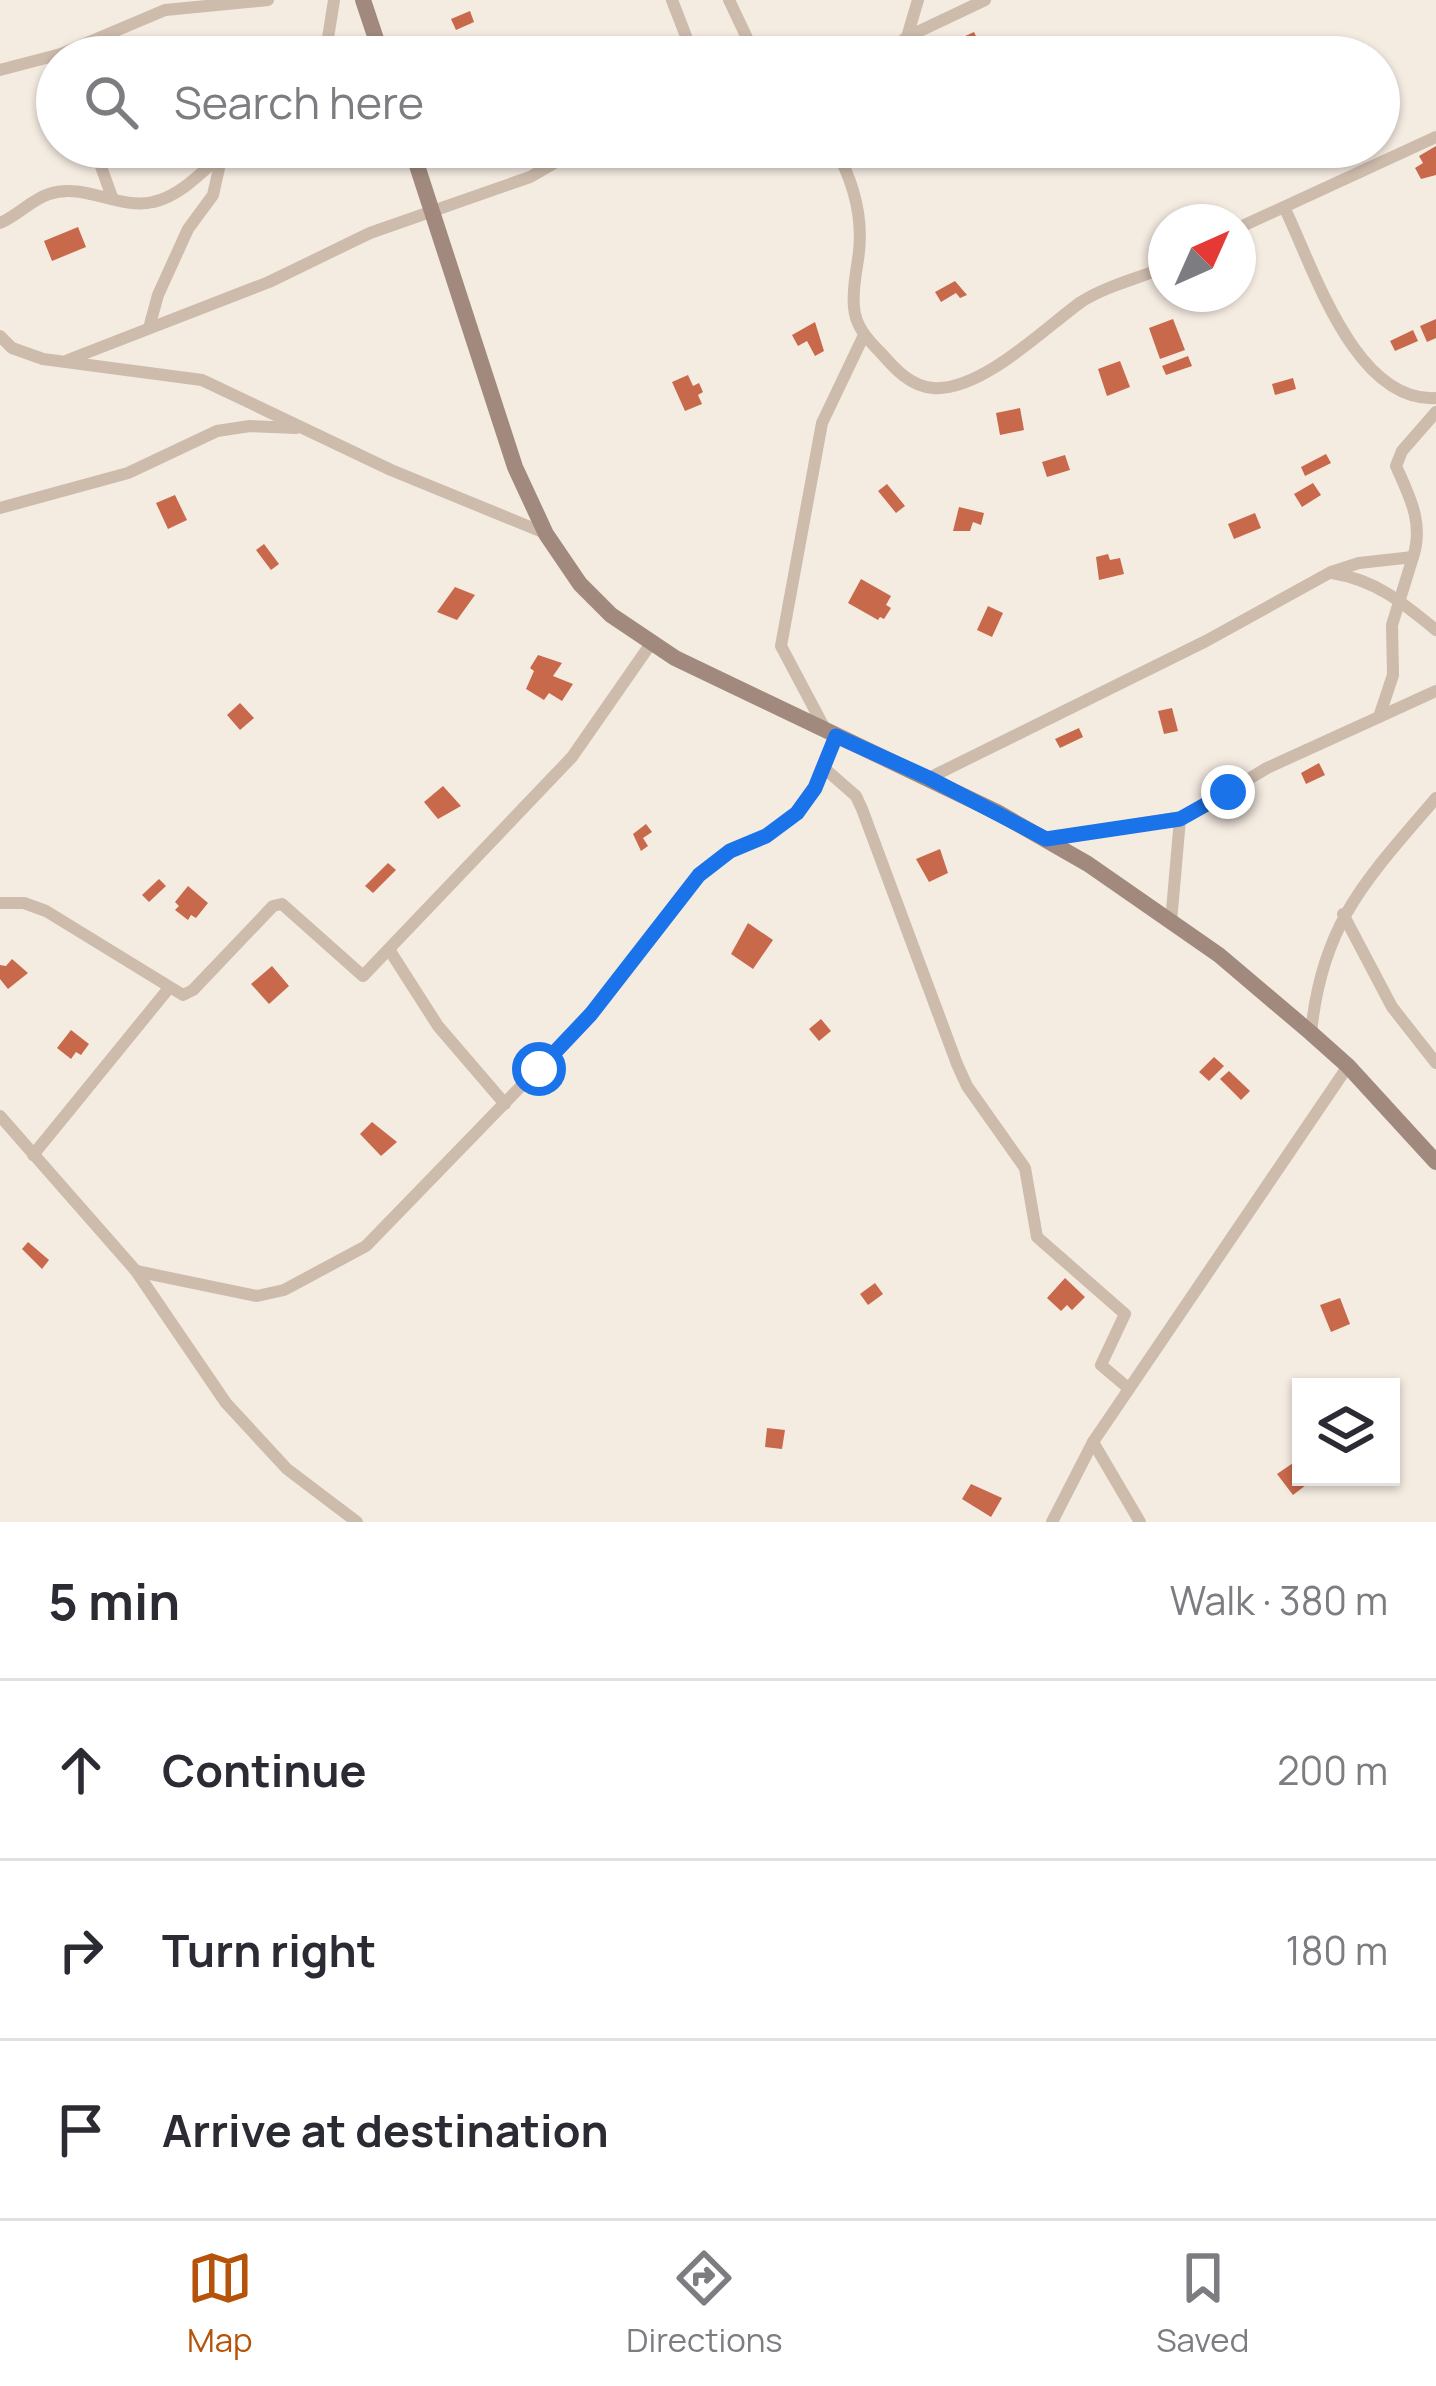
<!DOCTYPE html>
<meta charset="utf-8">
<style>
:root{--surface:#fff;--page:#f7f7f7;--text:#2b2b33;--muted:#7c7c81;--line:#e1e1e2;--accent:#b45309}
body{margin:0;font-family:Manrope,sans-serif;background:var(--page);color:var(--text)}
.controls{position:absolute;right:36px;bottom:36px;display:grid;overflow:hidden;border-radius:0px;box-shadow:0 3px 9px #0004}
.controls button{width:108px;height:108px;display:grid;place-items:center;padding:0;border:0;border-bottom:3px solid var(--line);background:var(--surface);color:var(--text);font:60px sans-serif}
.compass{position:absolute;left:1148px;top:204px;width:108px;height:108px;border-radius:50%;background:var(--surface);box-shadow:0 3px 9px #0004;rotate:45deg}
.stop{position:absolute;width:36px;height:36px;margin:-27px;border:9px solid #1a73e8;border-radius:50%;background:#fff}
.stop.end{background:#1a73e8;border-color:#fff;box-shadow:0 3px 12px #0008}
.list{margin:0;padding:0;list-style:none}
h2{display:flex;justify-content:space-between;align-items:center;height:156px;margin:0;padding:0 48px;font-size:51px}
h2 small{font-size:39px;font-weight:400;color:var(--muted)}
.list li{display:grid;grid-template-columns:78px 1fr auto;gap:36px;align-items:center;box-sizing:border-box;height:180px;padding:0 48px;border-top:3px solid var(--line)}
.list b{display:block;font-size:45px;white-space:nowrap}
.list em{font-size:39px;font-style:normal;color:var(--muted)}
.icon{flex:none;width:66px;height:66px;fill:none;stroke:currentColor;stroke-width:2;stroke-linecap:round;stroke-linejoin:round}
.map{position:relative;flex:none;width:1436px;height:1522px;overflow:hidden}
.search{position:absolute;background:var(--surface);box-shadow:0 3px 9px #0004;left:36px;right:36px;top:36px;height:132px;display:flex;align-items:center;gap:30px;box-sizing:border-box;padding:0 42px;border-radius:66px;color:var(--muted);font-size:45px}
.sheet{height:696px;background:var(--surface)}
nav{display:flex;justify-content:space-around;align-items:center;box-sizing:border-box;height:168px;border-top:3px solid var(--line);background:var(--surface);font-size:33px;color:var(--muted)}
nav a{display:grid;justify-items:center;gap:6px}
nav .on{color:var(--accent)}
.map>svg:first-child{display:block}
.building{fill:#c8694b}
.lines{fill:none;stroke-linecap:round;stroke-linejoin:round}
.street{stroke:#cdbbac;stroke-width:12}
.secondary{stroke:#a18a7d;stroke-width:16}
.route{stroke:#1a73e8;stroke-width:15}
</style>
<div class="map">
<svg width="1436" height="1522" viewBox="0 0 1436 1522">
<rect width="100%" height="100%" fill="#f4ebe1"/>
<g class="building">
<polygon points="470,11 474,22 456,30 451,19"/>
<polygon points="974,32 986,57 970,57 961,38"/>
<polygon points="1010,37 1020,55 997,57 992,47"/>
<polygon points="1436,146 1436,175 1421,179 1415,168 1423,163 1419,156"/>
<polygon points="334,147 336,154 326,156 328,165 318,167 315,148"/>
<polygon points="78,227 86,247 52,261 44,241"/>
<polygon points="955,281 967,295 960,298 956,293 941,302 935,292"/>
<polygon points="1173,319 1185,350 1160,359 1149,328"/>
<polygon points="1436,319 1436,338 1427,342 1420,326"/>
<polygon points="815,322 824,351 815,356 807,341 798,346 792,335"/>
<polygon points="1413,330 1418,341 1395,351 1390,341"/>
<polygon points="1188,356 1192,366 1166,375 1162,366"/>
<polygon points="1120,361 1130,387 1107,396 1098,369"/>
<polygon points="688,375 693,386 699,383 703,392 698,395 702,404 685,411 672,382"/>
<polygon points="1293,378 1296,389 1275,395 1272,384"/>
<polygon points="1020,408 1024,430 1000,435 996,413"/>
<polygon points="1326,454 1331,463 1305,476 1301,467"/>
<polygon points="1065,455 1070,470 1047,477 1042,462"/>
<polygon points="1313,483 1321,495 1302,507 1294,494"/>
<polygon points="887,484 905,506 896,513 878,491"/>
<polygon points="175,495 187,520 168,529 156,503"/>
<polygon points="959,507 984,513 981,525 973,522 970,531 953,531"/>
<polygon points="1255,513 1261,528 1234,539 1228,524"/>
<polygon points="264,544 279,564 271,570 256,550"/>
<polygon points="1108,554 1110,560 1120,558 1124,574 1099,580 1096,557"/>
<polygon points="861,579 891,596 886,605 891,608 884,619 880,617 878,620 848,603"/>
<polygon points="455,587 475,595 457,620 437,612"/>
<polygon points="988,606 1003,613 992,637 977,630"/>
<polygon points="538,655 562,663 553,676 573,684 562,701 549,693 544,700 526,689 534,671 530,668"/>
<polygon points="240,703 254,718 240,730 227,715"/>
<polygon points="1172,708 1178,731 1164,734 1158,711"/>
<polygon points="1079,728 1083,737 1060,748 1055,739"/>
<polygon points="1319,763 1325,775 1306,784 1301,773"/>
<polygon points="443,786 461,806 438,819 424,802"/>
<polygon points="646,824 652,832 643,838 648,846 641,851 633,834"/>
<polygon points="940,849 948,873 929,882 916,859"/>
<polygon points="388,863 396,870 373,893 365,886"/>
<polygon points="159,879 166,886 149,902 142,895"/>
<polygon points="188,886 208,903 196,918 191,915 188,920 175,910 179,906 175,902"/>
<polygon points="748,923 773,940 753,969 731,954"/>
<polygon points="12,959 28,973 8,989 0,979 0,965 6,966"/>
<polygon points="272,966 289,986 269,1004 251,984"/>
<polygon points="821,1019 831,1031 819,1041 809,1029"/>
<polygon points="71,1030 89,1044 81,1055 76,1052 71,1059 57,1048"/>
<polygon points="1214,1057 1224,1066 1209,1081 1199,1072"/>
<polygon points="1229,1071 1250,1091 1241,1100 1220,1079"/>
<polygon points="372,1122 397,1142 381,1156 360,1134"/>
<polygon points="28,1242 49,1260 42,1269 22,1249"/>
<polygon points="1065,1278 1085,1297 1072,1310 1067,1305 1061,1311 1047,1298"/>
<polygon points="875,1283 883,1294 868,1305 860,1294"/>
<polygon points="1340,1298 1350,1324 1331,1332 1320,1305"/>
<polygon points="767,1428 785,1430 782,1449 765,1447"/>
<polygon points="1293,1463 1301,1477 1305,1477 1302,1480 1306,1485 1293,1495 1277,1474"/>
<polygon points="971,1484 1002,1498 991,1517 962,1499"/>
</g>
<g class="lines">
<g class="street">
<polyline points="672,0 694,57"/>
<polyline points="729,0 756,57"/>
<polyline points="907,37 985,0"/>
<polyline points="325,57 334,0"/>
<polyline points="882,57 907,37 918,0"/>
<polyline points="0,70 61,54 165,10 268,0"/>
<polyline points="94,147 112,197"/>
<path d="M834,147c19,33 29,67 25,105 -2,17 -7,37 -5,55 1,19 14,33 27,46 14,16 29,33 52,35 48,4 113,-61 148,-86 25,-16 58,-24 85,-35"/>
<path d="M1285,209c29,60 70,194 151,189"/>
<path d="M0,223c17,-7 31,-23 49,-29 36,-12 69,16 104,8 30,-6 55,-37 78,-55"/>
<polyline points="1238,228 1436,137"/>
<polyline points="149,328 158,295 188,229 213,195 222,155"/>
<polyline points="0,336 12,348 43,359 202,380 391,470 545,533"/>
<polyline points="68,360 269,282 370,233 530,177 582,147"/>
<polyline points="0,508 128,473 217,431 250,426 296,428"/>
<path d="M1413,557c11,-33 -3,-60 -17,-91l6,-15 34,-39"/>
<path d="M1332,573c44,7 71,30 104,57"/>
<polyline points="825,729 781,646 822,423 864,335"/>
<polyline points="824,768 856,796 862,809 957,1064 967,1086 1025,1168 1037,1237 1125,1314 1101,1365 1127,1387"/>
<polyline points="929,778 1206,641 1331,572 1359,563 1413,557 1392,625 1393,675 1379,717 1436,691"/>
<polyline points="1046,839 1188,816 1267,768 1379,717"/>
<polyline points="0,903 24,903 46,911 183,995 193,990 273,906 282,904 363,976 572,757 652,642"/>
<polyline points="1343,914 1392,1007 1436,1063"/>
<polyline points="1171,922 1180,819"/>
<polyline points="390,951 438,1026 505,1104"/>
<path d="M1311,1033c11,-111 56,-154 125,-235"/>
<polyline points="0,1116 136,1271 226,1403 287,1469 357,1522"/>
<polyline points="33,1155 169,988"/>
<polyline points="136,1271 257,1296 284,1290 366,1246 591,1014 699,875 731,851 766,836 797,813 815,787 836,735"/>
<polyline points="1052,1522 1093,1442"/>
<polyline points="1140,1522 1093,1442 1348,1066"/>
</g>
<g class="secondary">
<polyline points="363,0 382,57"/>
<polyline points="411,147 515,467 546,534 580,584 611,615 675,658 997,812 1088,864 1219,955 1311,1033 1348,1066 1436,1162"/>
</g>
</g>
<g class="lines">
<polyline class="route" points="539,1069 591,1014 699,875 730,851 766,836 797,813 815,788 836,736 929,778 1046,839 1180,819 1228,792"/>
</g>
</svg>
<div class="controls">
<button><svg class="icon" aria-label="layers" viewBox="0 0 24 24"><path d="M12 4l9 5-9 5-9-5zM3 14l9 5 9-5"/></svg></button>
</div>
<svg class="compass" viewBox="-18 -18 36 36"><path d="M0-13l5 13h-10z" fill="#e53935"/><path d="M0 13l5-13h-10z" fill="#7c7c81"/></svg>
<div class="stop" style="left:539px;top:1069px"></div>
<div class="stop end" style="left:1228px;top:792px"></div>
<div class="search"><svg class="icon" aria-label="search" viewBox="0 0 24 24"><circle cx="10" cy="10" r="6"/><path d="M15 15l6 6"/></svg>Search here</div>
</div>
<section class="sheet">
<h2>5 min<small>Walk · 380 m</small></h2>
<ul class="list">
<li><svg class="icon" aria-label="ahead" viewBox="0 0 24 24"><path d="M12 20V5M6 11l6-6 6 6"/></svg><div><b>Continue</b></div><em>200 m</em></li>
<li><svg class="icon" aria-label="right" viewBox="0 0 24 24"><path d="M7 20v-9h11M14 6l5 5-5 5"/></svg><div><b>Turn right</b></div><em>180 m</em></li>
<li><svg class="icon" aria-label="arrive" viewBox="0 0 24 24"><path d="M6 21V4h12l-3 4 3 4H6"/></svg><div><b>Arrive at destination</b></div></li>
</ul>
</section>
<nav>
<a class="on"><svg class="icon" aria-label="map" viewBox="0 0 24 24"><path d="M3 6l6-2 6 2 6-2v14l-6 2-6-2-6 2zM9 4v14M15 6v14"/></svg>Map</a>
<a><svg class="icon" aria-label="directions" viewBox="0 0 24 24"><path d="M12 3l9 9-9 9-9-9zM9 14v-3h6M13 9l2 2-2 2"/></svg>Directions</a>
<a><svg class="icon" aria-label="saved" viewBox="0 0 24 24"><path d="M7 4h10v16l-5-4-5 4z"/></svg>Saved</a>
</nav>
